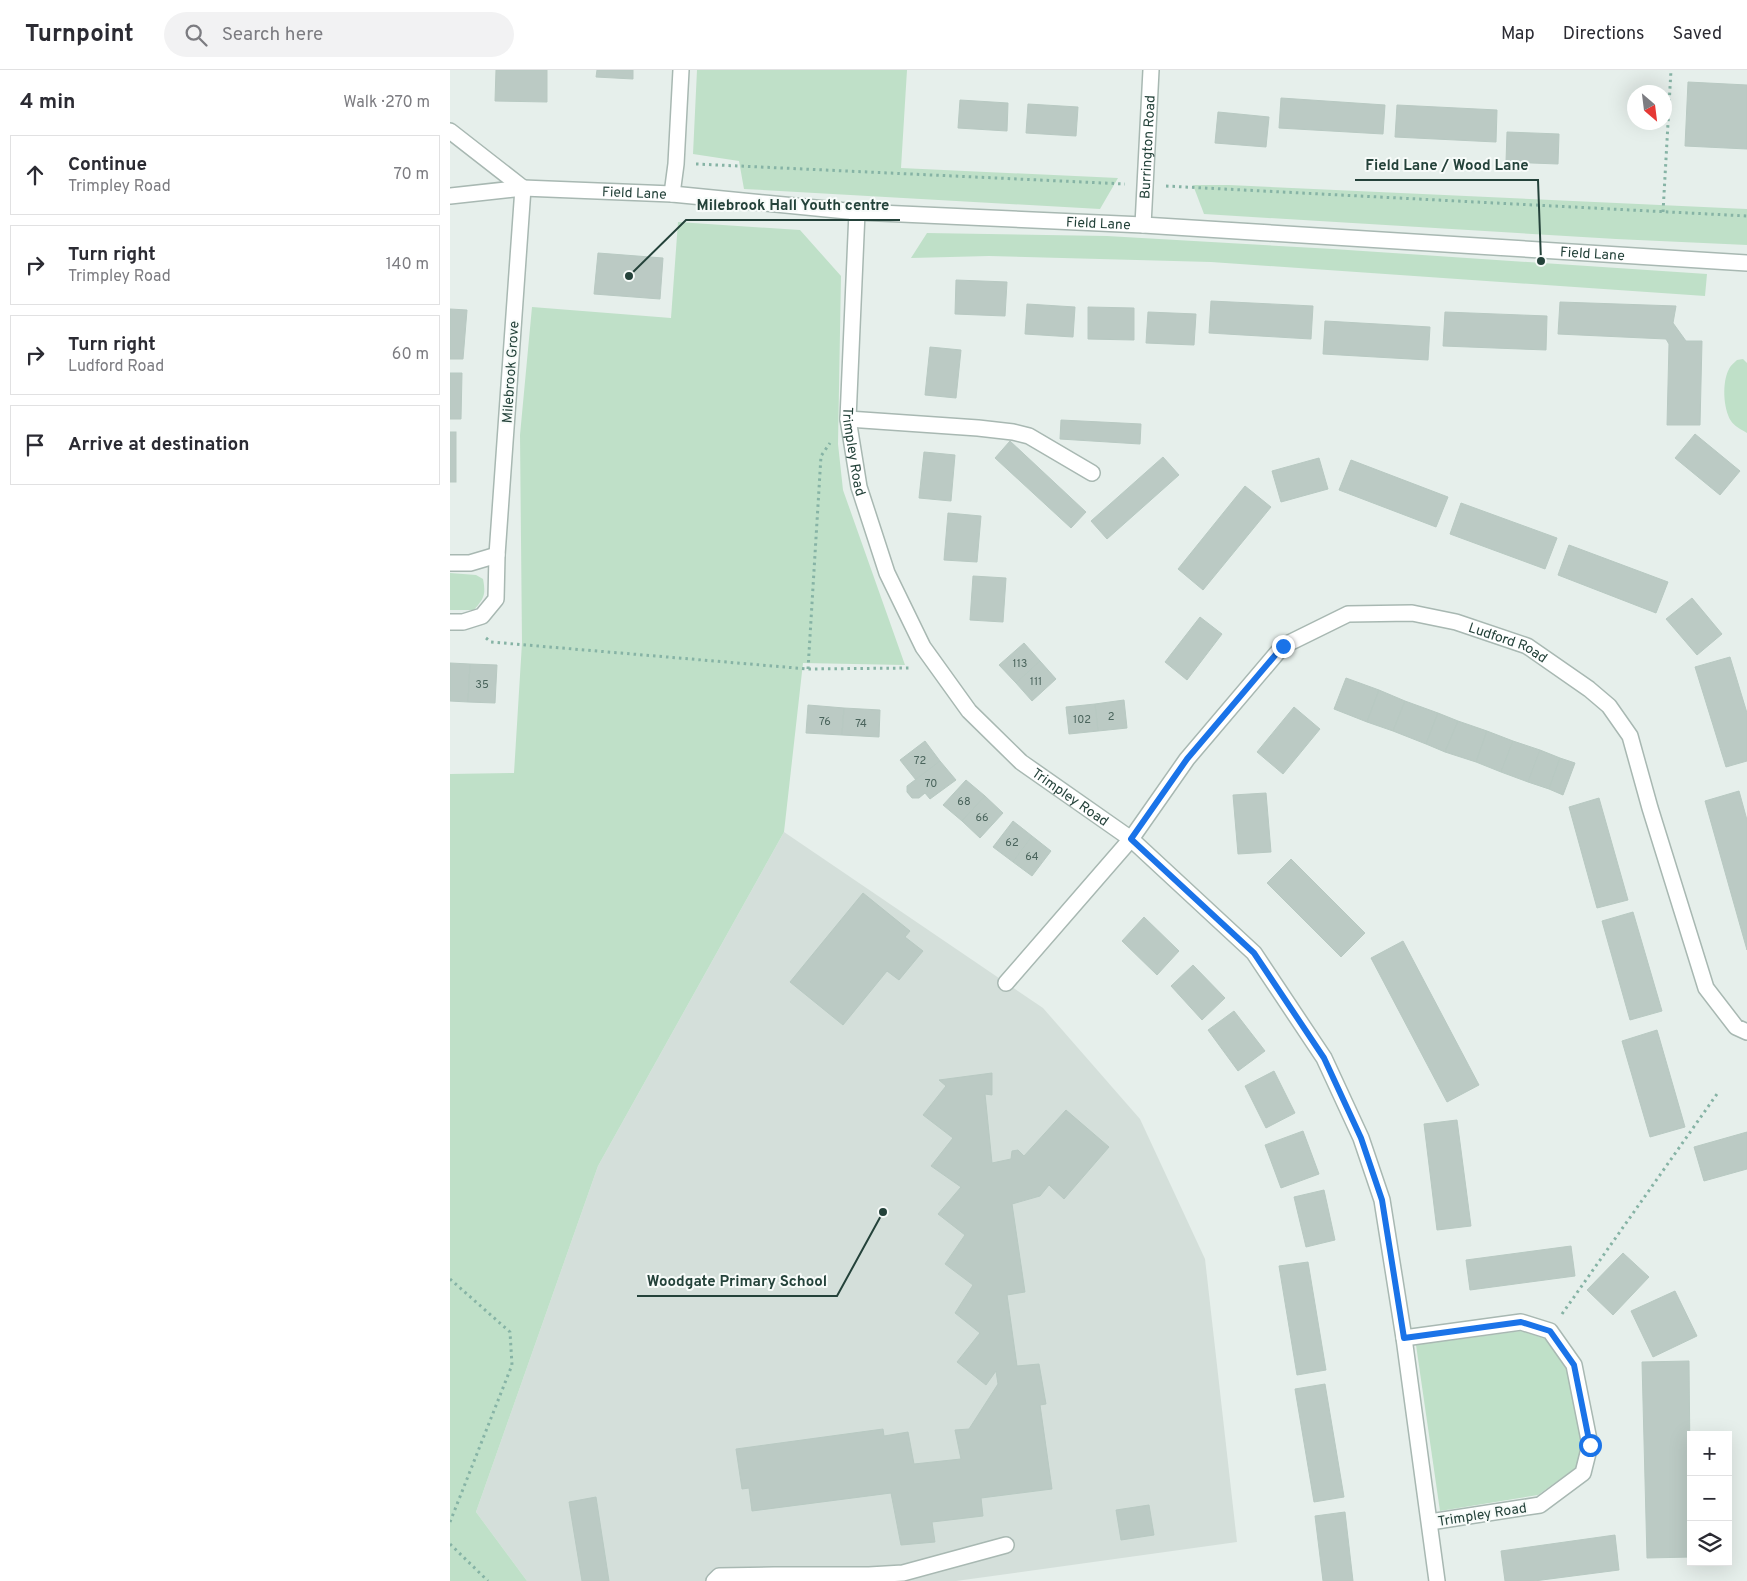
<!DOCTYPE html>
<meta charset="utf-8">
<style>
:root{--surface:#fff;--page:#f2f2f3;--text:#2b2b33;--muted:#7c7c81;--line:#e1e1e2}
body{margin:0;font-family:Overpass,sans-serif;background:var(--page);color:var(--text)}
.controls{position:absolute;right:15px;bottom:15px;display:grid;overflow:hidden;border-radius:0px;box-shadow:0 5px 20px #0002}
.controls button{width:45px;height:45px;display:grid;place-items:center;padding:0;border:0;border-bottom:1px solid var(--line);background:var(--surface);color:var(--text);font:25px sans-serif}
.compass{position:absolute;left:1177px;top:15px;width:45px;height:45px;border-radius:50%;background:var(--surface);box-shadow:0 5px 20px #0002;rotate:152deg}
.stop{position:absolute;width:15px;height:15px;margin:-11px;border:4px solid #1a73e8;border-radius:50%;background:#fff}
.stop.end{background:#1a73e8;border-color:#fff;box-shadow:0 1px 5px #0008}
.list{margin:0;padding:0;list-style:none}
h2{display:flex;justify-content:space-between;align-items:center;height:65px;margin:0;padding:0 20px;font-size:21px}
h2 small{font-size:16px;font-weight:400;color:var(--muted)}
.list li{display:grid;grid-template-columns:32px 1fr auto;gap:15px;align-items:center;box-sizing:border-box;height:80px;margin:0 10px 10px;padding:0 10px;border:1px solid var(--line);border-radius:0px}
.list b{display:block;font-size:19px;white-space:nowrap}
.list p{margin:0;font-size:16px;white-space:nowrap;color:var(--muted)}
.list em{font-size:16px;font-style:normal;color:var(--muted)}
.icon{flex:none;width:28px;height:28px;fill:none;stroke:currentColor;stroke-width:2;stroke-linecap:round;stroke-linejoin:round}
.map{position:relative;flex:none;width:1297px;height:1511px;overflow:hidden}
header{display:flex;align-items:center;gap:30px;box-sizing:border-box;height:70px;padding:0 25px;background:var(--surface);border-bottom:1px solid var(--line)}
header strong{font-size:24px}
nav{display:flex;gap:28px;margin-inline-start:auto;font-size:18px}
.search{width:350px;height:45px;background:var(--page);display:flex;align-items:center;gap:12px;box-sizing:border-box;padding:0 18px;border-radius:28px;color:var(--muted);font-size:19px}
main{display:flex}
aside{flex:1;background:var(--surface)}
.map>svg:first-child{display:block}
.built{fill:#d4dfda}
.green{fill:#bfe0c8}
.building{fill:#bbcac4;stroke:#b8c9c2}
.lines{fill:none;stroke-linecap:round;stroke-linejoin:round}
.minor-casing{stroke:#a8b8b2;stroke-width:18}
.path{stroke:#86b3a5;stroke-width:3;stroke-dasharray:2.5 4;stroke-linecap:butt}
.minor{stroke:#fff;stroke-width:15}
.route{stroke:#1a73e8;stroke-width:6}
.labels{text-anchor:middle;stroke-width:4;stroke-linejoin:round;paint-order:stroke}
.number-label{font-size:11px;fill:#4a645c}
.street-label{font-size:14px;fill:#24423a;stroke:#f7fbf9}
.leader{fill:none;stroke:#24423a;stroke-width:2}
.callout-dot{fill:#24423a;stroke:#f7fbf9;stroke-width:2}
.callout-label{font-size:15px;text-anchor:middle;font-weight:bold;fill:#24423a;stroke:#f7fbf9;stroke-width:4;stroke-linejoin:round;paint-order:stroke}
</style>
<header>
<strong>Turnpoint</strong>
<div class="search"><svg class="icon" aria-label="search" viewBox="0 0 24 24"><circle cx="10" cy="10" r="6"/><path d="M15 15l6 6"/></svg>Search here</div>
<nav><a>Map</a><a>Directions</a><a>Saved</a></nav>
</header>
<main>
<aside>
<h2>4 min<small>Walk · 270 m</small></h2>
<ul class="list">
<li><svg class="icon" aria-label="ahead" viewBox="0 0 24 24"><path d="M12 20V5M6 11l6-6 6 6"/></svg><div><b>Continue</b><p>Trimpley Road</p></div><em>70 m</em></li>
<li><svg class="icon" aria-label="right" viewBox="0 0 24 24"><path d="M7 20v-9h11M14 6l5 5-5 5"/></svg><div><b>Turn right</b><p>Trimpley Road</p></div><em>140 m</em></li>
<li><svg class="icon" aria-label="right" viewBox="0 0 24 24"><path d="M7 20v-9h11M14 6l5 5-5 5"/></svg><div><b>Turn right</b><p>Ludford Road</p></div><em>60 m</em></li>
<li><svg class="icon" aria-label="arrive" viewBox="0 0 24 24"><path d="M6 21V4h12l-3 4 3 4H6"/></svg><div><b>Arrive at destination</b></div></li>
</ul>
</aside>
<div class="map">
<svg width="1297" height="1511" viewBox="0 0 1297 1511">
<rect width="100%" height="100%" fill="#e6efeb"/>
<polygon class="built" points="334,762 593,938 690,1049 755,1189 787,1472 506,1511 77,1511 26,1442 148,1096"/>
<g class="green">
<polygon points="247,0 457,0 451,98 668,108 650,139 294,119 289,91 243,84"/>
<polygon points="743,115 779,115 1297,139 1297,175 1166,169 754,144"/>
<polygon points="228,152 350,160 391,206 388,374 393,420 455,595 353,593 334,762 148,1096 26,1442 77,1511 0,1511 0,704 64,703 72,573 70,365 82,237 221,248"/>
<polygon points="477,163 657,166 883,179 1257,204 1255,226 761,192 539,186 461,188"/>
<path d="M1293,289l4,4v70c-5,-3 -13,-7 -16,-12 -8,-13 -9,-39 -2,-52 1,-3 5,-6 8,-9z"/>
<path d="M0,503l26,2 7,4c3,16 1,19 -9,31h-24z"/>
<polygon points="1071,1261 1097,1269 1119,1300 1134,1372 1127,1397 1088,1425 990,1441 966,1275"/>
</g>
<g class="building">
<polygon points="46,0 97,0 97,32 45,31"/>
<polygon points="147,0 183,0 183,9 146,7"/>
<polygon points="1238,12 1297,15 1297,79 1235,76"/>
<polygon points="831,28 935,35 933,64 829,58"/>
<polygon points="510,30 558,33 557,61 508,58"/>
<polygon points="578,34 628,37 626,66 576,63"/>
<polygon points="947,35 1047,40 1046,72 945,67"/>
<polygon points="768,42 819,47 816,77 765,73"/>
<polygon points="1057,62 1109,64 1108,94 1056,92"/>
<polygon points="148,183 213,188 210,229 144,224"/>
<polygon points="506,210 557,212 555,246 505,244"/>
<polygon points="761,231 863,236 861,269 759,263"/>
<polygon points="1110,232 1226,236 1223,253 1236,271 1252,271 1250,355 1217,355 1219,274 1216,269 1108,264"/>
<polygon points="577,234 625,237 623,267 575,264"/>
<polygon points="638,237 684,238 684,270 638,269"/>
<polygon points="0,239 17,240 13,289 0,289"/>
<polygon points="698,242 746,244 744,275 696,273"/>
<polygon points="995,242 1097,246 1096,280 993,276"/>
<polygon points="875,251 980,257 978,290 873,284"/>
<polygon points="480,277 511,280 506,328 475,325"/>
<polygon points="0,303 12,303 11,349 0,349"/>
<polygon points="611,350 691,354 690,374 610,369"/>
<rect x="0" y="362" width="6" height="50"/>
<polygon points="1245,364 1290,401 1270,425 1225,388"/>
<polygon points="560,371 636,442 621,458 545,388"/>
<polygon points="474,382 505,385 501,431 469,428"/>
<polygon points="713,387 729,405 657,469 641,451"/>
<polygon points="869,388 878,419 831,432 822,401"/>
<polygon points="901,390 998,427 986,457 889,420"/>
<polygon points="795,416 821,437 753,520 728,499"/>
<polygon points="1011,433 1107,468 1095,499 1000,464"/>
<polygon points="498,443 531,446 527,492 494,490"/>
<polygon points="1119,475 1218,512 1206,543 1108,505"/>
<polygon points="523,506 556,508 553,552 520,550"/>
<polygon points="1242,528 1272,564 1247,585 1216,549"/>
<polygon points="750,547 772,564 737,610 715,592"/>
<polygon points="574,573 590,591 566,613 549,595"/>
<polygon points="1280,587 1297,643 1297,691 1276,697 1245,597"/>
<polygon points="590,591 606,609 582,631 566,613"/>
<polygon points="0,593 20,594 18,632 0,631"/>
<polygon points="20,594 47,595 45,633 18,632"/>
<polygon points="896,608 929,620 917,652 884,639"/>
<polygon points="929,620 955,631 943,661 917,652"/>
<polygon points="674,630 677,658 648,661 645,634"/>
<polygon points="955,631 988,643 976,674 943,661"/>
<polygon points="645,634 648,661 619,664 616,637"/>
<polygon points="358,635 394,638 392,665 356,663"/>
<polygon points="844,637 870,659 833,704 807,682"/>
<polygon points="394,638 430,640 429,667 392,665"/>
<polygon points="988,643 1008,651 995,682 976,674"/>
<polygon points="1008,651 1037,661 1026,692 995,682"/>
<polygon points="1037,661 1063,671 1051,702 1026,692"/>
<polygon points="475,671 490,691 466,710 450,690"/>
<polygon points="1063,671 1090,680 1078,712 1051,702"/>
<polygon points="1090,680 1110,688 1099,719 1078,712"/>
<polygon points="1110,688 1125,693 1113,725 1099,719"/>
<polygon points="490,691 506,710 480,729 475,723 469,728 462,728 457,722 457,716"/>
<polygon points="516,710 535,726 512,751 493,735"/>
<polygon points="1289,721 1297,750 1297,880 1255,731"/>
<polygon points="816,723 821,782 788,784 783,725"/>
<polygon points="535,726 553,743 530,768 512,751"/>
<polygon points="1149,728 1178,830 1147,838 1119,737"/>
<polygon points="563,751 582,766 563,792 543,777"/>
<polygon points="582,766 601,781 582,806 563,792"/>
<polygon points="841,789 915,863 891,887 817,813"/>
<polygon points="413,823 460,861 455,867 473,881 449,910 437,901 393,955 340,912"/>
<polygon points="1183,842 1212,941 1180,950 1152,851"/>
<polygon points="694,847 729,881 707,905 672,871"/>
<polygon points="953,871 1029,1015 997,1032 921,888"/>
<polygon points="743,895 775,928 752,950 721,916"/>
<polygon points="784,941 815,981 788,1001 758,960"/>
<polygon points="1207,960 1235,1057 1200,1067 1172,971"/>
<polygon points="824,1001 845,1043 816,1058 795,1016"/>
<polygon points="542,1003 542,1025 535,1024 542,1093 561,1089 562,1081 568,1080 574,1086 616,1040 659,1077 614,1129 599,1115 590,1126 562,1134 575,1222 557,1225 567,1296 589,1294 596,1334 590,1335 602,1419 531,1428 533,1446 482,1452 485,1472 451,1475 441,1423 302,1441 299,1418 292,1419 286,1379 433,1359 434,1366 458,1362 464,1394 511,1389 505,1360 519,1359 548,1314 546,1301 536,1315 507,1292 530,1263 505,1243 523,1215 495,1194 515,1165 488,1144 511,1117 481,1096 503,1068 473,1045 496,1016 489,1010"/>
<polygon points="1007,1050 1021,1156 987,1160 974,1054"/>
<polygon points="853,1061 869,1104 831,1118 815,1075"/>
<polygon points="1297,1062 1297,1099 1254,1111 1244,1077"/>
<polygon points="874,1120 885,1170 856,1177 844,1127"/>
<polygon points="1121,1176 1125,1206 1020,1220 1016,1190"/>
<polygon points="1173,1183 1199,1207 1163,1245 1137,1220"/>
<polygon points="858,1192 876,1300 847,1305 829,1196"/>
<polygon points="1225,1221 1247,1266 1203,1287 1181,1241"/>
<polygon points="1239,1291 1241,1487 1197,1488 1192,1292"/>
<polygon points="875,1314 894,1427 864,1432 845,1319"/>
<polygon points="146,1427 159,1511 132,1511 119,1432"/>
<polygon points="699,1435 704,1465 671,1470 666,1440"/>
<polygon points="895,1442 903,1511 873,1511 865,1446"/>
<polygon points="1165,1465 1169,1500 1084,1511 1055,1511 1051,1481"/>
</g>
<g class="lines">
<defs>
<g id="minor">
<polyline points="0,61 73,118 47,485 46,529 32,546 13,552 0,552"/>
<polyline points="222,124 226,94 231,0"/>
<path id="s1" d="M0,126l73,-8 149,6 185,18 286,13 604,38"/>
<path id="s2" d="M407,142l-9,207 11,68 28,86 36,74 46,64 52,51 110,77 123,114 70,105 37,80 21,62 22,138 33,243"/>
<path id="s3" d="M693,155l8,-155"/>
<polyline points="398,349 528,358 563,362 579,366 642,403"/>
<polyline points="0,493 20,493 47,485"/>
<path id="s4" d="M556,913l125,-144 56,-80 96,-113 65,-32 64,-1 44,9 71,24 62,43 20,17 21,30 20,72 56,180 30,39 11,5"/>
<polyline points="954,1268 1071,1252 1100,1261 1124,1295 1140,1375 1133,1403 1090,1435 980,1452"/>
<polyline points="264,1511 269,1506 324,1505 419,1505 453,1503 556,1475"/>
</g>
</defs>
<use href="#minor" class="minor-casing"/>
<g class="path">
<polyline points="246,94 675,114"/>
<polyline points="716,116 1297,146"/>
<polyline points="1213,142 1221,0"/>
<polyline points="36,568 41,572 358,599 462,598"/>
<polyline points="358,599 371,386 380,373"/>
<polyline points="0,1209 60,1262 62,1295 0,1452"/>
<polyline points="1112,1244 1267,1024"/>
<polyline points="0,1474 38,1511"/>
</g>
<use href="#minor" class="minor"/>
</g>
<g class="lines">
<polyline class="route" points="833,576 737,689 681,769 804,883 874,988 911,1068 932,1130 954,1268 1071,1252 1100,1261 1124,1295 1140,1375"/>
</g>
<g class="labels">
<g class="number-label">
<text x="570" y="597">113</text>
<text x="586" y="615">111</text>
<text x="32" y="618">35</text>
<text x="661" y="650">2</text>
<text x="632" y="653">102</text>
<text x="375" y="655">76</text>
<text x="411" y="657">74</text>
<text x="470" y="694">72</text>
<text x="481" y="717">70</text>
<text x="514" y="735">68</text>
<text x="532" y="751">66</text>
<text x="562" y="776">62</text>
<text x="582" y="790">64</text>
</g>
<g class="street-label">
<text dy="5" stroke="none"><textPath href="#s3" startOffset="78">Burrington Road</textPath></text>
<text dy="5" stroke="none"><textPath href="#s1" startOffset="185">Field Lane</textPath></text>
<text dy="5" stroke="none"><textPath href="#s1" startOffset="650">Field Lane</textPath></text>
<text dy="5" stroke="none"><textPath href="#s1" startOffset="1145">Field Lane</textPath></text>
<text transform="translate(60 302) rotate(-86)" y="5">Milebrook Grove</text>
<text dy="5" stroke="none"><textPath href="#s2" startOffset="240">Trimpley Road</textPath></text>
<text dy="5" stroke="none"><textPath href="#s4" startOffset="674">Ludford Road</textPath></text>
<text dy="5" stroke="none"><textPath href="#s2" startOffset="661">Trimpley Road</textPath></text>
<text transform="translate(1032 1444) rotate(-9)" y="5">Trimpley Road</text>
</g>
</g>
<path class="leader" d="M1091 191L1088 110H905M179 206L236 150H450M433 1142L387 1226H187"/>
<g class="callout-dot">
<circle cx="1091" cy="191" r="5"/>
<circle cx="179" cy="206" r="5"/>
<circle cx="433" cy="1142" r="5"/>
</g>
<g class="callout-label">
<text x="997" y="100">Field Lane / Wood Lane</text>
<text x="343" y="140">Milebrook Hall Youth centre</text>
<text x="287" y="1216">Woodgate Primary School</text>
</g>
</svg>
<div class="controls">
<button>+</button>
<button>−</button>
<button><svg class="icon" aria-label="layers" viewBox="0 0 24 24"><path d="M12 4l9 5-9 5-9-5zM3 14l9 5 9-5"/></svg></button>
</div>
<svg class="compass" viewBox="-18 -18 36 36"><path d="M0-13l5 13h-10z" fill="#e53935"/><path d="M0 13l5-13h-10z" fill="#7c7c81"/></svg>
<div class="stop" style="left:1140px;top:1375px"></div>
<div class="stop end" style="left:833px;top:576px"></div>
</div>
</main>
